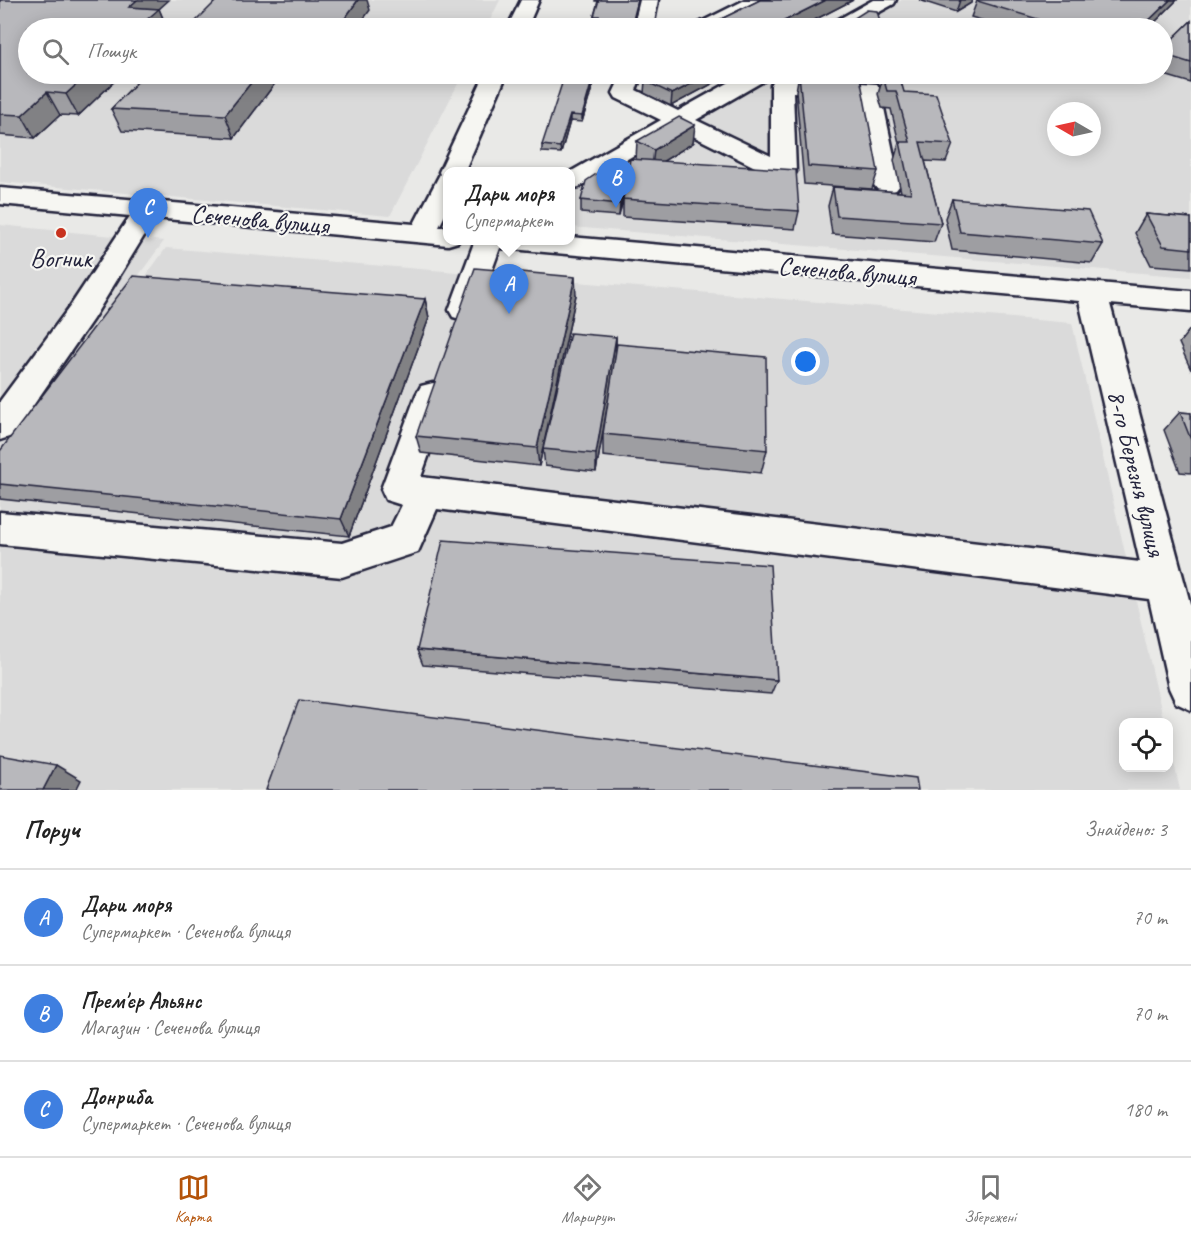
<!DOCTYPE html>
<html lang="uk">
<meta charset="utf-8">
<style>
:root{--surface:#fff;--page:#f2f2f2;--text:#222;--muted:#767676;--line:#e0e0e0;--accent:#b45309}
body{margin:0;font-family:Caveat,sans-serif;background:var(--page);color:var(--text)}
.controls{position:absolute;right:18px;bottom:18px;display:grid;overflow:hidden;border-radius:12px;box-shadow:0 3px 15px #0003}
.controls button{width:54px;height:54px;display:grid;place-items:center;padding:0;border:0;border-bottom:2px solid var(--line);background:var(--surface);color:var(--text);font:30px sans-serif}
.compass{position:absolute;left:1047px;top:102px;width:54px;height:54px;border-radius:50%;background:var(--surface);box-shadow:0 3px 15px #0003;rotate:279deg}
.you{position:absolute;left:806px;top:362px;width:21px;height:21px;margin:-15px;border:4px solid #fff;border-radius:50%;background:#1a73e8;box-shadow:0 0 0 9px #1a73e833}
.badge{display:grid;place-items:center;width:39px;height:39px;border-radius:50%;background:var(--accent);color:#fff;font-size:20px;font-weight:700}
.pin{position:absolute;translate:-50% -50px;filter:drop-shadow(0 2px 3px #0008)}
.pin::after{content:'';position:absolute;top:32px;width:21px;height:18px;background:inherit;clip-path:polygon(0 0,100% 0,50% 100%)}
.popup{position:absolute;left:443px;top:167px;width:132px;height:78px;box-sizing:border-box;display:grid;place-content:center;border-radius:12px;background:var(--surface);filter:drop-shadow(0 2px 4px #0005);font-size:20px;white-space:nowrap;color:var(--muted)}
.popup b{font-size:22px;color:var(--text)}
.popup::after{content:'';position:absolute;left:50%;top:100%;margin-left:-12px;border:12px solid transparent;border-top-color:var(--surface)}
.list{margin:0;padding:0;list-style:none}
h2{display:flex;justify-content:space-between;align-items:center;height:78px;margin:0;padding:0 24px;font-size:26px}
h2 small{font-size:20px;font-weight:400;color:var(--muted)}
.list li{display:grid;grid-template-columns:39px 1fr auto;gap:18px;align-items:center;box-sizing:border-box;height:96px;padding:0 24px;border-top:2px solid var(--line)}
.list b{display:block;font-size:22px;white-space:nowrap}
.list p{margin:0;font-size:20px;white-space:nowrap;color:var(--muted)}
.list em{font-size:20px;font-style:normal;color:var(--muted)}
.icon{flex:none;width:33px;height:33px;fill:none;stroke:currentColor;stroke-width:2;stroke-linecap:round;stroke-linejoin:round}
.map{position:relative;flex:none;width:1191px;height:790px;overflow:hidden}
.search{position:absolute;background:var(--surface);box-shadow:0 3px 15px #0003;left:18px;right:18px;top:18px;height:66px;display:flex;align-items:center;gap:15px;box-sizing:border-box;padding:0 21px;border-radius:33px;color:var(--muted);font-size:22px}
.sheet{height:366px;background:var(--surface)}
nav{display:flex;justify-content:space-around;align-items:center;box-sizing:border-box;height:84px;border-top:2px solid var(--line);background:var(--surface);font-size:16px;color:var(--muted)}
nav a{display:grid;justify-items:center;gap:3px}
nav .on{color:var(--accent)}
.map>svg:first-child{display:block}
.built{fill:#dadada;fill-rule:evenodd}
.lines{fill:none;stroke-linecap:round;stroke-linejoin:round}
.minor-casing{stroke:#22223b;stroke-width:5}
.minor{fill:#f6f6f2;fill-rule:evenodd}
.wall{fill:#9e9ea2;stroke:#22223b;stroke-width:1.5}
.shaded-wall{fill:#818184;stroke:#22223b;stroke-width:1.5}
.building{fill:#b8b8bc;stroke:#22223b;stroke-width:1.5}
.poi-dot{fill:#c8321e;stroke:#f6f6f2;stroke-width:2}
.labels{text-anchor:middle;stroke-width:4.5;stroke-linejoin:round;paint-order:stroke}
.street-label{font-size:26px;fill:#22223b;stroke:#f6f6f2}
.poi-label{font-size:26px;fill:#22223b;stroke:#f6f6f2}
</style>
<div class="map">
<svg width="1191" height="790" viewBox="0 0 1191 790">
<rect width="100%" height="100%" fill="#e9e9e7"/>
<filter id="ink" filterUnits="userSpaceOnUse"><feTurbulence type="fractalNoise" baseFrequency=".0167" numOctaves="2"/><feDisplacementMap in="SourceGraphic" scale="12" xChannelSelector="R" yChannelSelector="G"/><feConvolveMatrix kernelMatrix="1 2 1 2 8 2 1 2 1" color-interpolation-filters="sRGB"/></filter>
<g filter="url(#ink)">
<g class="built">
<polygon points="0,0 500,0 486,28 28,28 28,74 463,74 390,216 0,182"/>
<path d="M902,0h289v277l-620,-50 -1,-34 206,-119h386v-46h-309zM1056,111h36v36h-36z"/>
<polygon points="0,225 164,241 0,464"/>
<polygon points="166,248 1072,323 1164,722 1124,722 1124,768 1168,768 1169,741 1180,790 0,790 0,479"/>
</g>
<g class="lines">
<defs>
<g id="minor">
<polygon points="521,0 539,0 527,28 507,28"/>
<polygon points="640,0 658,0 653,28 633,28"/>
<polygon points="745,0 769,0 767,4 718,28 694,28 697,24"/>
<polygon points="873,0 896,0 894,4 850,28 827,28 830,24"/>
<polygon points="485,74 507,74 464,172 448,172 448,209 439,227 448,227 448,240 459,240 458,242 448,245 155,218 93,319 12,436 0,440 0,401 71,305 130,216 0,204 0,188 414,224 440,174 439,172"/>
<polygon points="622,74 642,74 636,90 678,111 744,74 769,74 767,79 696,120 771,156 771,85 774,80 782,78 877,84 880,89 900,185 896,190 887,193 878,190 874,185 859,95 793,92 796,172 793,177 784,179 775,177 679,129 579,187 570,189 570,172 661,120 616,98 613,93"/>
<polygon points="570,237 1191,291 1191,311 1110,304 1191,607 1191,710 1176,703 1169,688 1149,599 437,509 418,552 342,577 0,544 0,512 342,543 391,527 402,505 386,500 381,489 416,395 421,386 433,383 445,386 450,395 421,477 1140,562 1079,301 500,248 475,317 464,320 453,317 449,310 475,240 570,240"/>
</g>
</defs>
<use href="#minor" class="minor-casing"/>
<use href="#minor" class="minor"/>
</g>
<g class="wall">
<polygon points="0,0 159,9 167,28 28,28 122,74 78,116 60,115 35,138 0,135"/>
<polygon points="595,0 638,0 633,28 596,28 598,22 594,22 594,16 598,1 595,1"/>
<polygon points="760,0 853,0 799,28 714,28 715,22"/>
<polygon points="919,0 972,0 971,3 956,12"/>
<polygon points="1177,0 1149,28 1008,28 971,17 977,1"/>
<polygon points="1191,21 1191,83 1161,74 1162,74 1162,49"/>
<polygon points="145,74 282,74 234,138 122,131 111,109"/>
<polygon points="596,74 582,122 570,121 561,153 542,152 542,145"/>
<polygon points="659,74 722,74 721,79 671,106 644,93 645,81"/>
<polygon points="799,74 878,171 872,189 804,184 796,91"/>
<polygon points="824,74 886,74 885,77 904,92 953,144 946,162 925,161 941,223 934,242 832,234 828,206 833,187 901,192 894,160 899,143 891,109 882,108 878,94 883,77"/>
<polygon points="637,141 693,143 663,161 799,211 795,229 623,217 623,199 619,216 581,213 581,200 636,159"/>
<polygon points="952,199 1103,244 1092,263 952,250 945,218"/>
<polygon points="1146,214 1191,218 1191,268 1151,265 1135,233"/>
<polygon points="576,295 539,466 421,453 416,436"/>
<polygon points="425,299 429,318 349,536 0,499 0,451"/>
<polygon points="1191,328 1191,370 1179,343"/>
<polygon points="616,337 616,355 767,450 761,473 603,456 603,434 615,361 596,472 545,466 543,449"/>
<polygon points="1180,412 1191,413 1191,473 1180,472 1164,430"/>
<polygon points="417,650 777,680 771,694 423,665"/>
</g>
<g class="shaded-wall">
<polygon points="137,0 169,0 159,9 167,28 137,28 129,7"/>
<polygon points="358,0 367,0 370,10 357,28 338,28"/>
<polygon points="638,0 633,28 631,28"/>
<polygon points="826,0 853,0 799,28 770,28"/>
<polygon points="960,0 972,0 971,3 956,12"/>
<polygon points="1170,0 1177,0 1149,28 1141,28"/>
<polygon points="88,74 122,74 78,116 66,94"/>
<polygon points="258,74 282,74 234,138 225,115"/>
<polygon points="594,74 596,74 582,122 582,116"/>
<polygon points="710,74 722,74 721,79 671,106 672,94"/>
<polygon points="47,92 60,115 35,138 22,115"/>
<polygon points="570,115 570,121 561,153 560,147"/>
<polygon points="695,125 693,143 652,168 654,150"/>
<polygon points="629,164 628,176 619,216 620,204"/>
<polygon points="575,277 576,295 539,466 537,448"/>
<polygon points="425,299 429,318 349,536 341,519"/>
<polygon points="616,337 616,356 596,472 596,454"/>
<polygon points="56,765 81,780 76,790 43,790"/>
</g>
<g class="building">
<polygon points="0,0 137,0 129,7 159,9 137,28 28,28 28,74 88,74 66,94 47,92 22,115 0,114"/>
<polygon points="217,0 358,0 338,28 189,28"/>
<polygon points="599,0 638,0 631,28 596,28 599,16 594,16"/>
<polygon points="760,0 826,0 770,28 731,28 715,22"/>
<polygon points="978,0 1170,0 1141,28 1068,28 977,1"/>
<polygon points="867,10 877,11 882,28 843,28 842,25 855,25 853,19"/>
<polygon points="1191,21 1191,63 1162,54 1162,49"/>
<polygon points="145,74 258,74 225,115 111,109"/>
<polygon points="565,74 594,74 582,116 570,115 560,147 542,145"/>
<polygon points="659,74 710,74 672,94 645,81"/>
<polygon points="799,74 860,77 878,171 808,166"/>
<polygon points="883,77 900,78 904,92 936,94 953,144 920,142 941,223 837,216 833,187 911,193 900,142 910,142 896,91 887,91"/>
<polygon points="679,117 695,125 654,150 637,141"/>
<polygon points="630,159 796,170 799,211 623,199"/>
<polygon points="614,162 629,164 620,204 581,200 586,181"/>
<polygon points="952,199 1088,211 1103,244 960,232"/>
<polygon points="1146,214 1191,218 1191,249 1163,246"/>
<polygon points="475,268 575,277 537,448 416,436"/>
<polygon points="133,276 425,299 341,519 0,484 0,451"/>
<polygon points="570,333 616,337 596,454 543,449"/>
<polygon points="617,344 766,357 767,450 603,434"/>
<polygon points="1180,412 1191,413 1191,440"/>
<polygon points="443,540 770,565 777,680 417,650"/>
<polygon points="299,700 916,778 918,790 266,790"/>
<polygon points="0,755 56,765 43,790 0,790"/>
</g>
</g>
<circle class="poi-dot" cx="61" cy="233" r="6"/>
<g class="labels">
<g class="street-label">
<text transform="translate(260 219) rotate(5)" y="9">Сєченова вулиця</text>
<text transform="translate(847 271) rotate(5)" y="9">Сєченова вулиця</text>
<text transform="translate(1137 473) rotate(76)" y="9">8-го Березня вулиця</text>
</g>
<g class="poi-label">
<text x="61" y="267">Вогник</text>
</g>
</g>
</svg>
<div class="controls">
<button><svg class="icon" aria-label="locate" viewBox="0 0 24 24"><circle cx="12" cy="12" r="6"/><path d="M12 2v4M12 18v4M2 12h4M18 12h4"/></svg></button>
</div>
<svg class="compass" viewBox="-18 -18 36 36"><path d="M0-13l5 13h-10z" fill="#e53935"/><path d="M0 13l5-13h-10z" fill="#767676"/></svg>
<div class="you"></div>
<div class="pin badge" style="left:509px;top:314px;background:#3f7fe0">A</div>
<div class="popup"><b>Дари моря</b>Супермаркет</div>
<div class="pin badge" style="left:616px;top:208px;background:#3f7fe0">B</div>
<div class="pin badge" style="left:148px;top:238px;background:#3f7fe0">C</div>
<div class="search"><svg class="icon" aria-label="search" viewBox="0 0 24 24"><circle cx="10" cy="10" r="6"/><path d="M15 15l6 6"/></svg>Пошук</div>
</div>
<section class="sheet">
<h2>Поруч<small>Знайдено: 3</small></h2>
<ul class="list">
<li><span class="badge" style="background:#3f7fe0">A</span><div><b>Дари моря</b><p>Супермаркет · Сєченова вулиця</p></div><em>70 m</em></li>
<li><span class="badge" style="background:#3f7fe0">B</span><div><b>Прем'єр Альянс</b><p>Магазин · Сєченова вулиця</p></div><em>70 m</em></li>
<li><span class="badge" style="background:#3f7fe0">C</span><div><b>Донриба</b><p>Супермаркет · Сєченова вулиця</p></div><em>180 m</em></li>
</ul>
</section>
<nav>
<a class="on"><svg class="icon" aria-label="map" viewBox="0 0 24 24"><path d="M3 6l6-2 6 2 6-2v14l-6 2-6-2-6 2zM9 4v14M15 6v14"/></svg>Карта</a>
<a><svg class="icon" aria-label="directions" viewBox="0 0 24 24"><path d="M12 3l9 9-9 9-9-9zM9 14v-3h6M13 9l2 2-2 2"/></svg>Маршрут</a>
<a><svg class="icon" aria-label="saved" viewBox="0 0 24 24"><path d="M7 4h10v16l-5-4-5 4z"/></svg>Збережені</a>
</nav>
